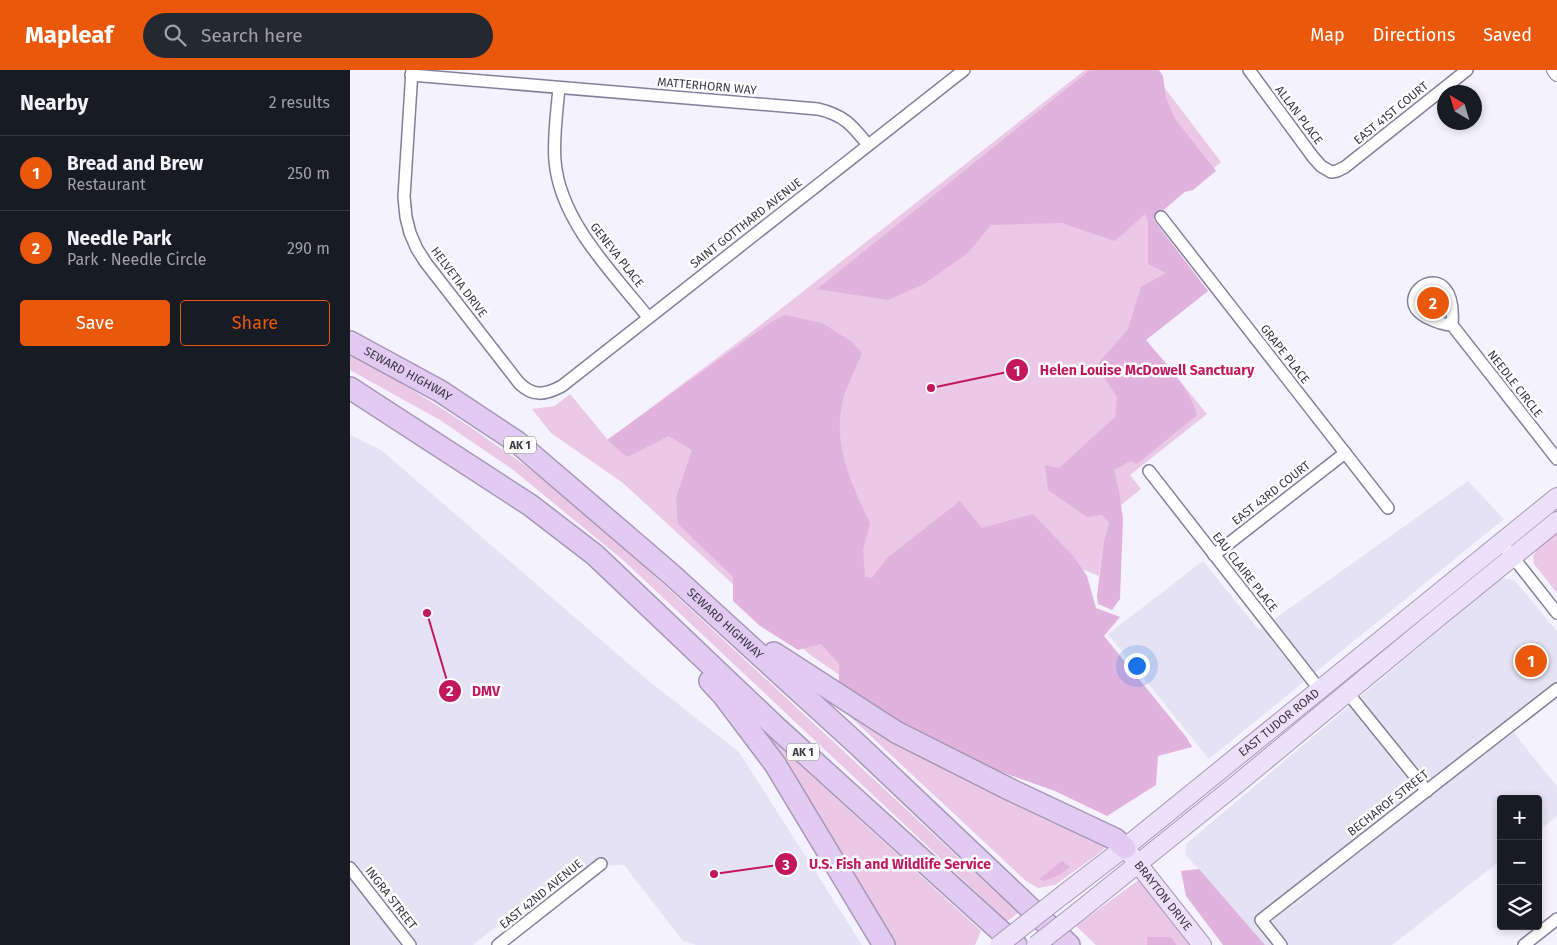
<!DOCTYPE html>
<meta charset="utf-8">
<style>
:root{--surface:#171b24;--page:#242831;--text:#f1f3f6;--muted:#9ea1a6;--line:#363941;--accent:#ea580c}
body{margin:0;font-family:"Fira Sans",sans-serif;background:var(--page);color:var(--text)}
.controls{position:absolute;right:15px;bottom:15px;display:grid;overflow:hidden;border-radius:5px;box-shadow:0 2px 8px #0003}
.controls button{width:45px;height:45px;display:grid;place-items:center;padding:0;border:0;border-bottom:1px solid var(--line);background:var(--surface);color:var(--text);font:25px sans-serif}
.compass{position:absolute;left:1087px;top:15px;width:45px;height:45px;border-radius:50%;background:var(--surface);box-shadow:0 2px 8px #0003;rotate:322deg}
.you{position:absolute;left:786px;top:595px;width:18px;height:18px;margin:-12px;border:4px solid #fff;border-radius:50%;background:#1a73e8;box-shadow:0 0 0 8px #1a73e833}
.badge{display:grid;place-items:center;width:32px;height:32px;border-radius:50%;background:var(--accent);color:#fff;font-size:16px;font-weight:700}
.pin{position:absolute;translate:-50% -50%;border:2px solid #fff;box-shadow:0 1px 5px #0006}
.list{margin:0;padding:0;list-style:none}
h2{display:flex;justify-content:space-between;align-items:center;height:65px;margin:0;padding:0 20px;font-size:21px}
h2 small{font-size:16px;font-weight:400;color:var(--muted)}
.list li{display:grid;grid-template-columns:32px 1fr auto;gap:15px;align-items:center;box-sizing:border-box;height:75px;padding:0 20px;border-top:1px solid var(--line)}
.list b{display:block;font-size:19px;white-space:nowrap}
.list p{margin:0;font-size:16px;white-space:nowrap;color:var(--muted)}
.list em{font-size:16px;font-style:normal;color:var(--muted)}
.actions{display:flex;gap:10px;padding:15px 20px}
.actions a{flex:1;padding:11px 0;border:1px solid var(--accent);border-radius:5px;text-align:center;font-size:18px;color:var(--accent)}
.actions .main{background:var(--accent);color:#fff}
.icon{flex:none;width:28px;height:28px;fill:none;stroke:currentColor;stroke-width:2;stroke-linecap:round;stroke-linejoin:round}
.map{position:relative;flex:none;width:1207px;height:875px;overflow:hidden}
header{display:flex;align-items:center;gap:30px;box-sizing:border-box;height:70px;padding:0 25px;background:var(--accent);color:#fff}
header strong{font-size:24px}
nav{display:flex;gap:28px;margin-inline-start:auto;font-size:18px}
.search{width:350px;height:45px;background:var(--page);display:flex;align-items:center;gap:12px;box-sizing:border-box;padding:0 18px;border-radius:28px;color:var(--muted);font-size:19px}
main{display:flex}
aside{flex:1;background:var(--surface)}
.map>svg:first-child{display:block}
.built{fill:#e5e3f3}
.green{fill:#eac8e6}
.forest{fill:#e1b2dd}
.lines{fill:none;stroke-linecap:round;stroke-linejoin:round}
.minor-casing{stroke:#83809c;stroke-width:14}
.tertiary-casing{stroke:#83809c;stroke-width:16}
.primary-casing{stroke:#a798b6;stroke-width:20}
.motorway-casing{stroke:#a798b6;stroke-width:24}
.minor{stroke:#fff;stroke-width:11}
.tertiary{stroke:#fff;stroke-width:14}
.primary{stroke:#ede0f8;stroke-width:18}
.motorway{stroke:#e1cbf3;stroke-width:21}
.primary-bridge-casing{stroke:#a798b6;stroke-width:20;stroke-linecap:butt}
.primary-bridge{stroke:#ede0f8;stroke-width:18}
.labels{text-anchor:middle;stroke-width:5;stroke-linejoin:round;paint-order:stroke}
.shield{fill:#fff;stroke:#75747d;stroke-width:1}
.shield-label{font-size:11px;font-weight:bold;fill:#3a3845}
.street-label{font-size:12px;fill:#3a3845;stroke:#fff}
.leader{fill:none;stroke:#c2185b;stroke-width:2}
.callout-dot{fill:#c2185b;stroke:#fff;stroke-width:2}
.mark-label{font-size:15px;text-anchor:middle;font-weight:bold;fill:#fff}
.callout-label{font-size:14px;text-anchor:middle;font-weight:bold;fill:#c2185b;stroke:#fff;stroke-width:5;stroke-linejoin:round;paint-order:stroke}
</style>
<header>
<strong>Mapleaf</strong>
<div class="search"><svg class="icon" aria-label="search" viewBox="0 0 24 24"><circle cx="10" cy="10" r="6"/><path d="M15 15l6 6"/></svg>Search here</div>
<nav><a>Map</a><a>Directions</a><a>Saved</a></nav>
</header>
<main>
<aside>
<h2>Nearby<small>2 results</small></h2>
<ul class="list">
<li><span class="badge">1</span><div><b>Bread and Brew</b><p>Restaurant</p></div><em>250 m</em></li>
<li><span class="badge">2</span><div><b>Needle Park</b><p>Park · Needle Circle</p></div><em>290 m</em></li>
</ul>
<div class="actions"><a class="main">Save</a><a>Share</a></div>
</aside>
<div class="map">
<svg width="1207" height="875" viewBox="0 0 1207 875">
<rect width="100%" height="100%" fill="#f3f2fe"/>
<g class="built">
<polygon points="0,365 31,380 295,608 389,682 512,875 346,875 333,871 274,795 220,797 123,875 0,875"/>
<polygon points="1118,411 1154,449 859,689 758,564 853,491 909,560"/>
<polygon points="1151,508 1164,510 1207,561 1207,624 1161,659 1207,717 1207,746 1188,761 1188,729 1151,729 1151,790 1042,875 915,875 835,784 836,774"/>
</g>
<g class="green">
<polygon points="735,0 801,0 871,92 803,149 858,221 796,270 857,344 780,405 791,419 755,448 759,453 754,470 749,506 732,499 725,488 527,631 459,584 273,413 201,363 182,339 205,336 220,324 258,370 399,264"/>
<path d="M1082,219l8,3c4,8 9,18 5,26 -6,-1 -14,-4 -20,-7 -10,-8 -3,-19 7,-22z"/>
<path d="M0,283c80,45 155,96 227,151l441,409 -11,8 -384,-361 -111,-91 -72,-49 -90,-50z"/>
<polygon points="1207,463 1207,523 1184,494 1183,486 1187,479"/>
<polygon points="480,628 545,669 621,712 749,769 757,776 748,784 705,815 688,818 676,811"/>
<polygon points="405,654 631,861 625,875 544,875"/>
<polygon points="790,809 841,875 827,875 821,867 798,867 797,875 746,875 726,856"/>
</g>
<g class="forest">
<path d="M740,0h69l4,6 3,22 9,21 41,52 -23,19 -9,2 -31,27 55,72 -62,49c18,22 44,47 51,75l-60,49 -7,-3 -16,9 5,21 4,28 -3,80 -8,11 -14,-6 -1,-8 7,-56 5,-17 -7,-8 -15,2 -39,-27 -3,-25 14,3 56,-51 2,-20 -21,-31 32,-37 13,-42 25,-14 -18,-9v-42l-3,-8 -30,27 -53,-18 -71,2 -23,28 -44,31 -36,16 -71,-11z"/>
<path d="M435,245l37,8 30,19 10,11c-6,16 -16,33 -20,50 -9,45 10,81 28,121l-7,26 2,27 7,1 15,-20 73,-57 22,27 51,-14 42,44 12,18 9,32 24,9 -16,19 83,102 5,9 -34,9 -2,29 -49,31 -52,-25 -65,-23 -84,-37 -67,-45v-22l-18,-20 -23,6 -38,-24 -27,-25v-24l-55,-53 -2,-26 16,-48 -23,-14 -42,21 -20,-17 164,-118z"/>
<polygon points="712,791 720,797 709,805 694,811 689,809"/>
<polygon points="849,799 915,875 873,875 836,826 831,801"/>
<polygon points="797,867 821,867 827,875 797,875"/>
</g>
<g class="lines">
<defs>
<g id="minor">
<path d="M62,0l-8,127 2,20 4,16 7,16 9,14 93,120c14,14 26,12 43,3l402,-316"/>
<polyline points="899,0 963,87 971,96 981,102 987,101 995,97 1117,0"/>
<path d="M61,5l407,34c26,6 34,16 50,36"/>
<path d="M209,18c-2,23 -6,50 -4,73 5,60 57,111 93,156"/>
<polyline points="811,147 1038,438"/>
<path d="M1102,255c-9,0 -18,-4 -26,-8 -40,-22 32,-68 26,8l105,134"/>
<polyline points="799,401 970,620"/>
<polyline points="1151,472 1207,543"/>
<polyline points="864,485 995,383"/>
<polyline points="997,622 1077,721"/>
<polyline points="0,798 60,875"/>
<polyline points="148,875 251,794"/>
<polyline points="931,875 911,850 1207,619"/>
<polyline points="1174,875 1207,849"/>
</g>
<polyline id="tertiary" points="1204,0 1207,4"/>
<g id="primary">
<path id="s1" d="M781,785l71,90"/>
<path id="s2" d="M714,824l69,-53 424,-344"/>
<polyline points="728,842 887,714 1090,546 1207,451"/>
</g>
<g id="motorway">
<path id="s3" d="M0,272l90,49 77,51 155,133 185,169 212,201"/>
<polyline points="0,318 180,435 245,485 428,659 666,875"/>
<polyline points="424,583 546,662 661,720 765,769 775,778"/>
<polyline points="360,611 373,625 425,694 534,875"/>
</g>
</defs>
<use href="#minor" class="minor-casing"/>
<use href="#tertiary" class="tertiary-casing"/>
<use href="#primary" class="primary-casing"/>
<use href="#motorway" class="motorway-casing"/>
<use href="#minor" class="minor"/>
<use href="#tertiary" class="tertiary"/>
<use href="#primary" class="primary"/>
<use href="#motorway" class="motorway"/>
<defs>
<g id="primary-bridge">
<polyline points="649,875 714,824"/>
<polyline points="686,875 728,842"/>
</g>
</defs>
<use href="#primary-bridge" class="primary-bridge-casing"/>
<use href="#primary-bridge" class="primary-bridge"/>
</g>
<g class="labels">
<g class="shield">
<rect x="154" y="366.5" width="32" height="17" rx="4"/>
<rect x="437" y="673.5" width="32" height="17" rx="4"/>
</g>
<g class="shield-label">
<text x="170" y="379">AK 1</text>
<text x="453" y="686">AK 1</text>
</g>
<g class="street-label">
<text transform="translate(357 16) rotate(5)" y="4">MATTERHORN WAY</text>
<text transform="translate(1041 43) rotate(-39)" y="4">EAST 41ST COURT</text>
<text transform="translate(949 45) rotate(53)" y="4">ALLAN PLACE</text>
<text transform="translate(396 153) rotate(-38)" y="4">SAINT GOTTHARD AVENUE</text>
<text transform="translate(267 185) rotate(52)" y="4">GENEVA PLACE</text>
<text transform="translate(109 212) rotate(53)" y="4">HELVETIA DRIVE</text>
<text transform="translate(935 284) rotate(52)" y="4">GRAPE PLACE</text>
<text dy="4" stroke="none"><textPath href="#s3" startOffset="66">SEWARD HIGHWAY</textPath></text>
<text transform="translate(1165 314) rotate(52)" y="4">NEEDLE CIRCLE</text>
<text transform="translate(921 423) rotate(-38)" y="4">EAST 43RD COURT</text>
<text transform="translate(895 502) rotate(52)" y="4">EAU CLAIRE PLACE</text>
<text dy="4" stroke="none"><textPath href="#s3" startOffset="471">SEWARD HIGHWAY</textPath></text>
<text dy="4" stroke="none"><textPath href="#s2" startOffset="275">EAST TUDOR ROAD</textPath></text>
<text transform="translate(1038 733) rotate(-38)" y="4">BECHAROF STREET</text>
<text transform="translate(191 824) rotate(-39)" y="4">EAST 42ND AVENUE</text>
<text dy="4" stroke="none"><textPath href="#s1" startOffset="52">BRAYTON DRIVE</textPath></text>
<text transform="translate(41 828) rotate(52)" y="4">INGRA STREET</text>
</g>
</g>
<path class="leader" d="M581 318L667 300M77 543L100 621M364 804L436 794"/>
<g class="callout-dot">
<circle cx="581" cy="318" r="5"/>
<circle cx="77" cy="543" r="5"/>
<circle cx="364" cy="804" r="5"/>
<circle cx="667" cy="300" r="12"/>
<circle cx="100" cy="621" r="12"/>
<circle cx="436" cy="794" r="12"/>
</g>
<g class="mark-label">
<text x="667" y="306">1</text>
<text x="100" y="626">2</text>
<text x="436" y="800">3</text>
</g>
<g class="callout-label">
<text x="797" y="305">Helen Louise McDowell Sanctuary</text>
<text x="136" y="626">DMV</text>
<text x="550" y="799">U.S. Fish and Wildlife Service</text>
</g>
</svg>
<div class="controls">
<button>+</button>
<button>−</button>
<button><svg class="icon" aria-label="layers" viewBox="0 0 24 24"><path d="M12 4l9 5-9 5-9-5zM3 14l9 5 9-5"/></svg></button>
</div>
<svg class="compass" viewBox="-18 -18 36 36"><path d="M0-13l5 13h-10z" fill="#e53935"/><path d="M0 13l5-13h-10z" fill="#9ea1a6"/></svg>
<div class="you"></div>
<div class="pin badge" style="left:1181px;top:591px">1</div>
<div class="pin badge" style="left:1083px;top:233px">2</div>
</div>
</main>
